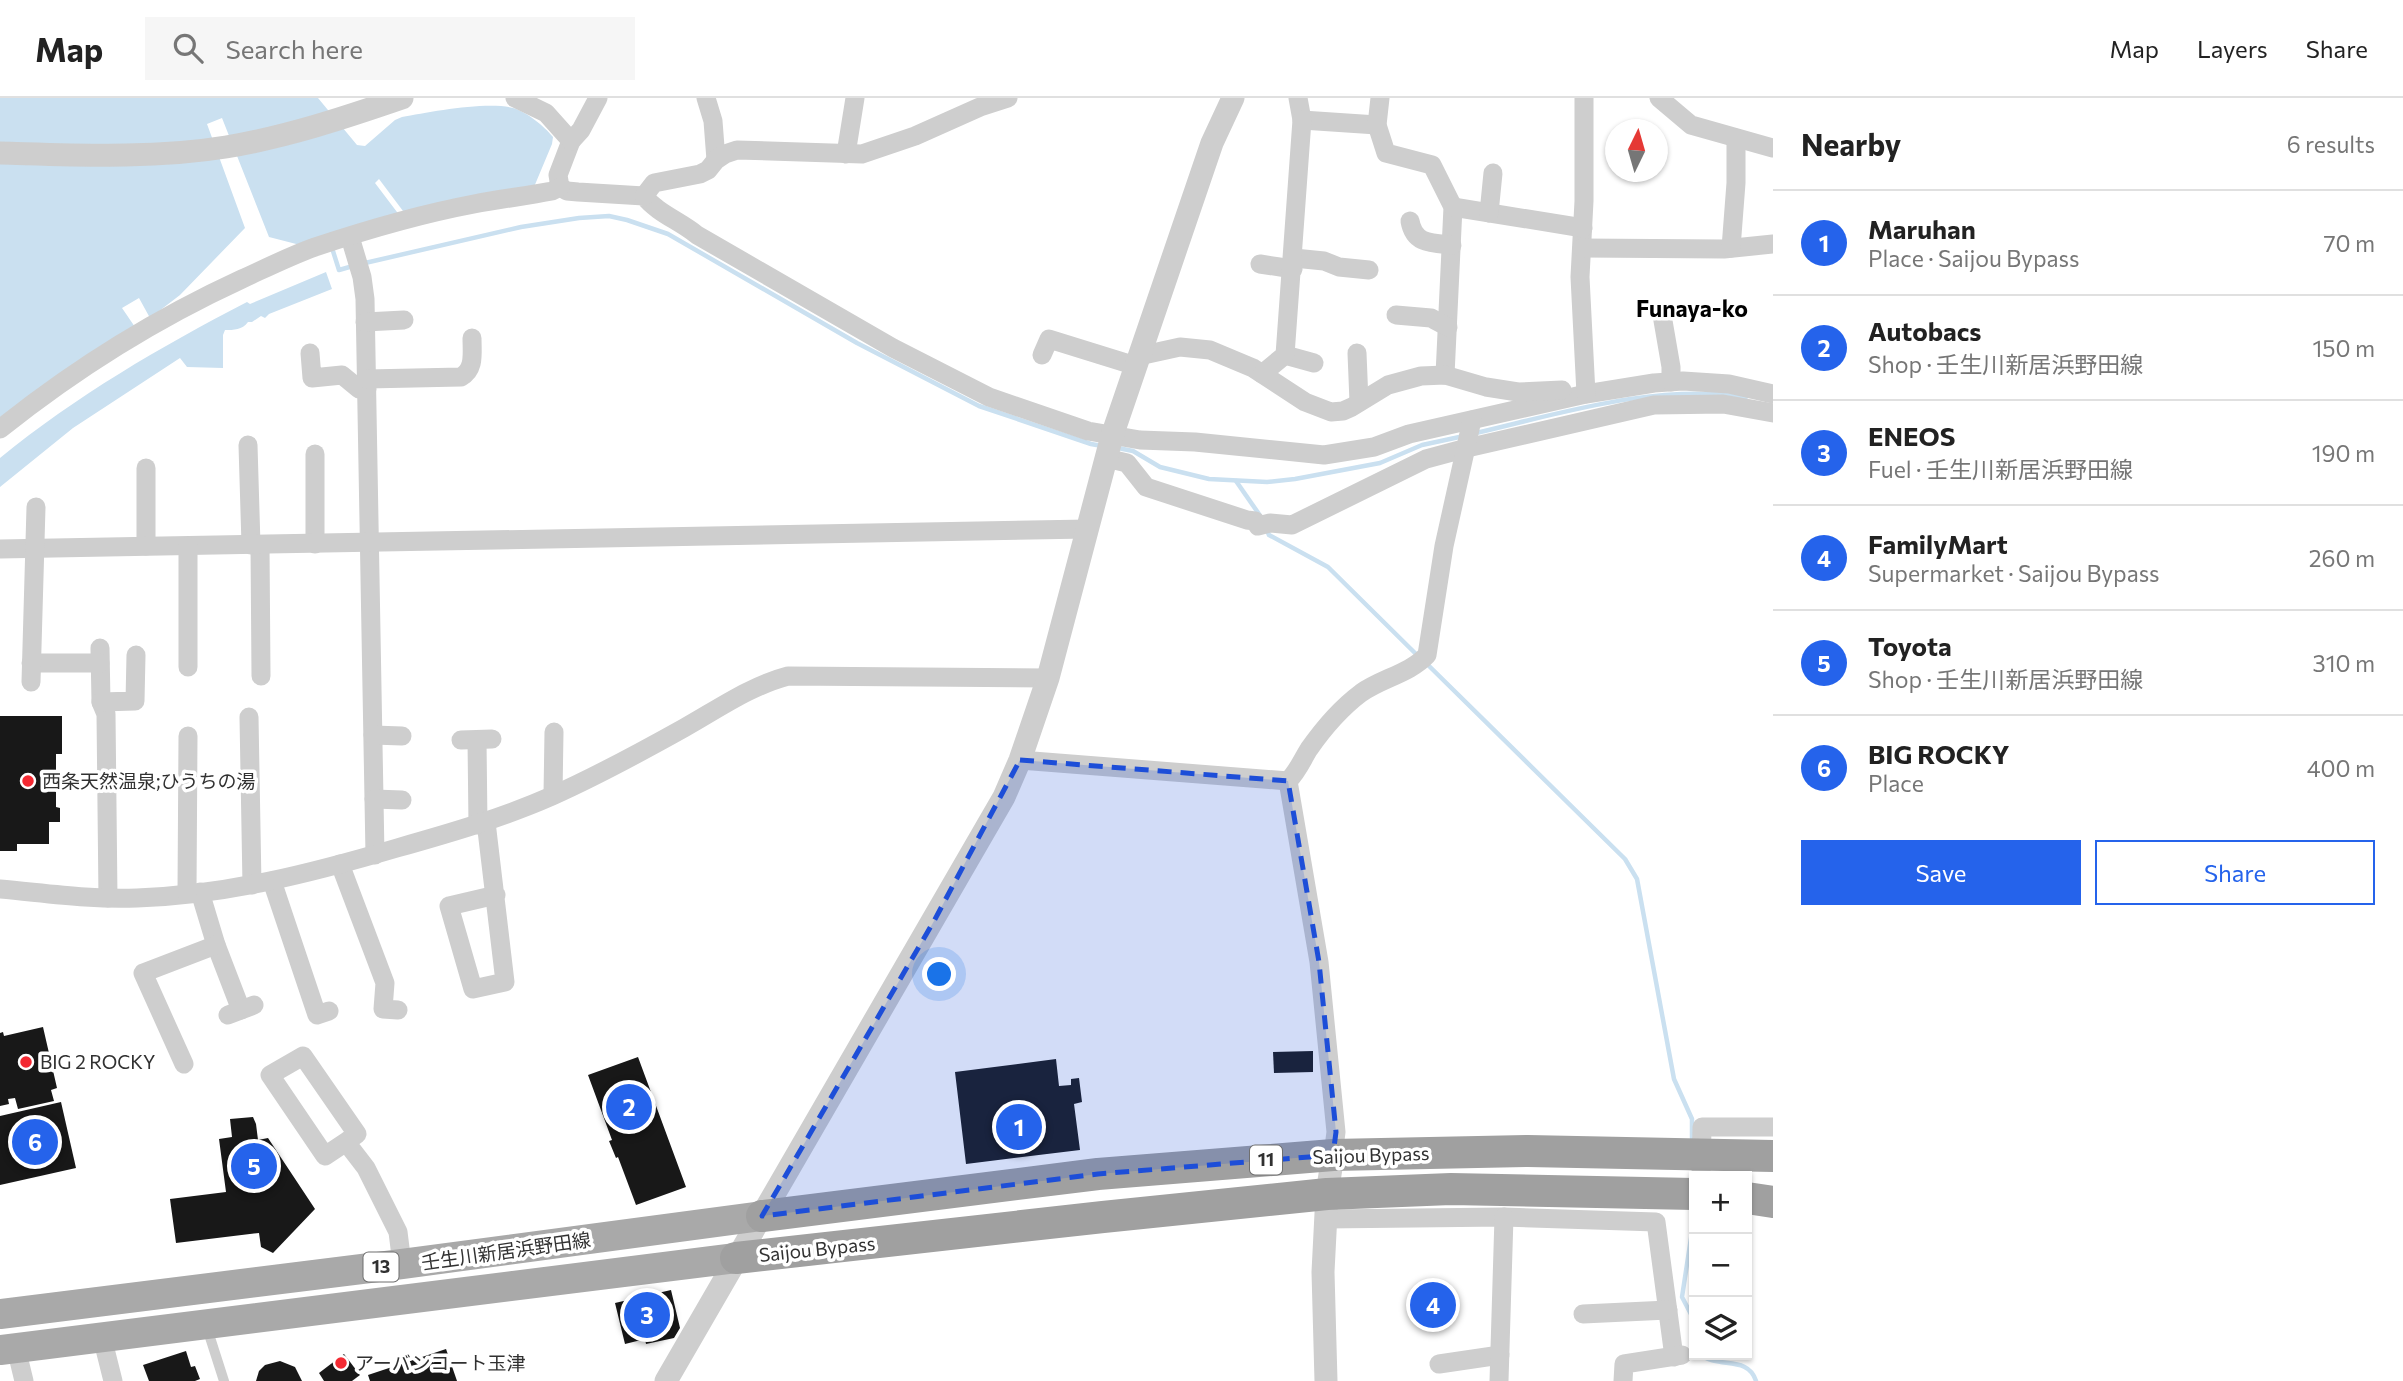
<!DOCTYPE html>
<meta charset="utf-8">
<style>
:root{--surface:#fff;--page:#f6f6f6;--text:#222;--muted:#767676;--line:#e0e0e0;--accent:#2563eb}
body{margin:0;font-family:Commissioner,"Noto Sans JP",sans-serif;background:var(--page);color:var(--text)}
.controls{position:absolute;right:21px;bottom:21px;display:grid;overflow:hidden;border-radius:0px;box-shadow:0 2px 5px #0004}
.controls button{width:63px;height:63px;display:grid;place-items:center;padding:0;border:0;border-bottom:2px solid var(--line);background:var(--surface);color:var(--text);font:35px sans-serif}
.compass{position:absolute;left:1605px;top:21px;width:63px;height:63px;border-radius:50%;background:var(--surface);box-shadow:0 2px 5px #0004;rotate:5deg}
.you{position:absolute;left:940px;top:877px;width:24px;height:24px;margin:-18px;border:5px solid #fff;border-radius:50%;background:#1a73e8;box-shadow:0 0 0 10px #1a73e833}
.badge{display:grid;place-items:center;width:46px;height:46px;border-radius:50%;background:var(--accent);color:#fff;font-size:23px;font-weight:700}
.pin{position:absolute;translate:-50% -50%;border:4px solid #fff;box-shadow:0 2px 7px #0006}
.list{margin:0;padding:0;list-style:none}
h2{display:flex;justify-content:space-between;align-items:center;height:91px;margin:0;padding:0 28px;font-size:30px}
h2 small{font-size:23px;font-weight:400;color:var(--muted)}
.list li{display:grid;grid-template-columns:46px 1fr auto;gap:21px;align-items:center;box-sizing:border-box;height:105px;padding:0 28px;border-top:2px solid var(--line)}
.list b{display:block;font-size:26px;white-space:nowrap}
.list p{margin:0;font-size:23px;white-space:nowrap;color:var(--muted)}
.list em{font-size:23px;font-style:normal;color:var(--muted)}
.actions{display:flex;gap:14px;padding:21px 28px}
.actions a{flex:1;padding:16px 0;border:2px solid var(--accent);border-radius:0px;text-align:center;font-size:24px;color:var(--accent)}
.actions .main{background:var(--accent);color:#fff}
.icon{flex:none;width:38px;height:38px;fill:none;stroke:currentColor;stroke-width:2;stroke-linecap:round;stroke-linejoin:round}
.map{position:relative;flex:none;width:1773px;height:1283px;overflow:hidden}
header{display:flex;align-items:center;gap:42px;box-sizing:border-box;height:98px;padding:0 35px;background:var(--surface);border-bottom:2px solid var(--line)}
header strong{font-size:33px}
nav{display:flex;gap:38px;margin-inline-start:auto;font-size:24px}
.search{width:490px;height:63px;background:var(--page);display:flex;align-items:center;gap:18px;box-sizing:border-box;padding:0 24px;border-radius:0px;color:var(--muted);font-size:26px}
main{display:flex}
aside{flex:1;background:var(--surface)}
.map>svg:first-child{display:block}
.water{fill:#cae0f0}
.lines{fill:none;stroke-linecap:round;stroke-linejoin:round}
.stream{stroke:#cae0f0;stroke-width:4.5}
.building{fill:#181818}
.service{stroke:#cecece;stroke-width:10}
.minor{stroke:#cecece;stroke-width:19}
.tertiary{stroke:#cecece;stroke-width:23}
.primary{stroke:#a9a9a9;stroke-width:30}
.trunk{stroke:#a0a0a0;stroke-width:32}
.marked{fill:#1d4ed8;fill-opacity:0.2;stroke:#1d4ed8;stroke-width:5;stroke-dasharray:14 9;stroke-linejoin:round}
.poi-dot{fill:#f32932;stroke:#fff;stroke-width:2.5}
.labels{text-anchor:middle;stroke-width:7;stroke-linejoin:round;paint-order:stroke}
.shield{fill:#fff;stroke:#6f6f6f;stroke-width:2}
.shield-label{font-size:18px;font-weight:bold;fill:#313131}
.poi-label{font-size:19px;fill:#313131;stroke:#fff;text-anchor:start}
.street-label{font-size:19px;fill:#313131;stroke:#fff}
.quarter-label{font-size:23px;font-weight:bold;fill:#000;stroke:#fff}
</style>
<header>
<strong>Map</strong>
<div class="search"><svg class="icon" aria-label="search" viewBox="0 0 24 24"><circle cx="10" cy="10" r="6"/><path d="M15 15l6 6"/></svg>Search here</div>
<nav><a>Map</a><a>Layers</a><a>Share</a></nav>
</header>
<main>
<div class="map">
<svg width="1773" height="1283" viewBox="0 0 1773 1283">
<rect width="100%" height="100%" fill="#fff"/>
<g class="water">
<path d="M0,0h318l39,47 8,1 30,-26 7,-3c27,-5 85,-16 111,-9 14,4 31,18 40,29l-1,7 -18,43 -128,28 -27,-36 -4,4 25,33 -96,30 -35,-9 -47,-119 -15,6 38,104 -65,67 -30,23 -11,-20 -17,10 13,19 -135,94z"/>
<path d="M326,174l6,17 -63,25 -4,4 -4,-2 -9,6h-4c-6,8 -14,8 -23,8l-2,5v33l-36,-1 -7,-9 -107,70 -73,59v-29c76,-62 160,-111 247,-156l3,2z"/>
</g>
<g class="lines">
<g class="stream">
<polyline points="332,150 339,172 353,168"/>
<polyline points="365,165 521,129 579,120 609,118 627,122 668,136 857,245 979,308 1091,346 1102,348"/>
<path d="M1476,335c90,-21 177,-49 270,-36"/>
<polyline points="1118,350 1133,353 1160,369 1209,381 1267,384 1295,381 1380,365 1422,347 1464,338"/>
<polyline points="1236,383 1261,419"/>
<polyline points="1266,430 1269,437 1328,469 1418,558"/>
<polyline points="1427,566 1625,761 1637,781 1674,981 1692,1021 1692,1045"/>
<polyline points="1693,1106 1693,1127 1682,1199 1694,1222"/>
<path d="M1702,1257c16,14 46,0 54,26"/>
</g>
</g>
<g class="building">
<polygon points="0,618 62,618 62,656 56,656 56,709 60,710 60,724 49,724 49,746 17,746 17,753 0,753"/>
<polygon points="43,929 57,990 51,992 54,1003 18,1011 15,1000 8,1001 9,1006 0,1008 0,935 3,934 4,938"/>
<polygon points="1313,953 1313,974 1274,975 1273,954"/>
<polygon points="638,959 686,1089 636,1107 618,1059 616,1060 609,1043 612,1042 588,977"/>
<polygon points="1056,961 1059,988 1071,987 1071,981 1079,980 1082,1004 1074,1006 1080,1052 966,1066 955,974"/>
<polygon points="61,1004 76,1070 0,1087 0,1018"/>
<polygon points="253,1019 256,1026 258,1042 268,1040 315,1111 273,1155 261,1149 259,1135 176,1145 170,1101 226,1094 219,1041 232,1039 230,1021"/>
<polygon points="671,1192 680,1230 674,1240 646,1246 645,1241 625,1246 615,1205"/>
<polygon points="1455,1194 1455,1219 1411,1220 1410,1195"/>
<polygon points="446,1251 457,1283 370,1283 368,1277"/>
<polygon points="186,1253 191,1269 195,1268 200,1281 195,1283 149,1283 143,1267"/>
<polygon points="344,1256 360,1277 352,1283 324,1283 319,1275"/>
<polygon points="280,1263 295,1269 302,1283 256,1283 259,1273 265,1267"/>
</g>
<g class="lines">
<polyline class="service" points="207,1230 224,1283"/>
<g class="minor">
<path d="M515,0l31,15 25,28 -13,34 2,12 7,4 11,1 66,4c13,17 36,25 53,39l196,113 96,49 99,34 52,9 55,2 129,13 50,-8 35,-13 53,-12 124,-28 68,-11 29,-2 46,3 44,10"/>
<polyline points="706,0 713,23 716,62"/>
<polyline points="1298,0 1302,22 1377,27"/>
<polyline points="1380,0 1377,27 1386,55 1432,67 1453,109 1445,277"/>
<polyline points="1584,0 1584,103 1580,179 1586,296"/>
<polyline points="1659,0 1691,27 1773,50"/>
<polyline points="571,43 581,32 598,0"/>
<polyline points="846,56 855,0"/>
<polyline points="644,98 654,85 700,76 708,72 716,62 725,56 737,52 862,56 915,38 980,9 1008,0"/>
<polyline points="1453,109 1583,130"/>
<polyline points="1489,115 1493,75"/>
<path d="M1410,123c4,23 21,22 42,24"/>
<polyline points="350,139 362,179 365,201 375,757"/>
<polyline points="1582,150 1724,151 1773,146"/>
<polyline points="1731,150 1736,85 1736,40"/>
<polyline points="1294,160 1324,163 1339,169 1369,172"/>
<polyline points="1260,166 1293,171"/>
<polyline points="1396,217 1431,220 1448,229"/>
<polyline points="1662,217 1671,269 1671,284"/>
<polyline points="365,224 404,222"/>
<polyline points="310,255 312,280 342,277 359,291 367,291"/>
<polyline points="1357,255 1359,304"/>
<polyline points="1042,257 1049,241 1136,268"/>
<polyline points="1285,257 1314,265"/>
<polyline points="1139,258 1180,249 1210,252 1253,270 1305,304 1331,314 1343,313 1352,309 1388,287 1421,278 1445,277 1486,289 1518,294 1562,292"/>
<polyline points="1262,276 1285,257 1302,22"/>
<path d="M367,281l94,-2c14,-8 11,-23 11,-39"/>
<path d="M0,331c75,-60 155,-110 242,-150 24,-11 48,-23 73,-32 51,-17 106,-33 159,-43 26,-5 52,-8 78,-13l8,-4"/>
<polyline points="248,347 251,447"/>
<polyline points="1106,360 1127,365 1146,389 1247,422 1255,423 1258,428 1270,425 1292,427 1426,361 1467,350 1654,307 1723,306 1773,315"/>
<polyline points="146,370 146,448"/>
<polyline points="315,446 315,356"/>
<polyline points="260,447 261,578"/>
<polyline points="0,451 1088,431"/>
<polyline points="100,550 101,604 106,616 108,800"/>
<polyline points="31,565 100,565"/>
<polyline points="188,569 188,448"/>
<polyline points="31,584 36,409"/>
<polyline points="101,604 135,603 136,557"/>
<polyline points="249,619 252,787"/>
<polyline points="373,637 402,638"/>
<polyline points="461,642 492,641"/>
<polyline points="477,642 478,727"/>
<polyline points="1020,662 1288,683"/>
<polyline points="553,697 554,634"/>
<polyline points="374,701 402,702"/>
<polyline points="486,724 505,884 473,891 449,808 496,797"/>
<polyline points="340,766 385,885 383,911 398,912"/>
<polyline points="272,783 317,917 329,913"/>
<path d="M0,791c45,4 92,11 137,9 89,-3 175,-25 260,-50 53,-15 105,-30 155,-52 45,-20 89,-44 132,-68 34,-19 66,-42 104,-52l260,2"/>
<polyline points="200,794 216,847 241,912"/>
<polyline points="187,795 188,638"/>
<polyline points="228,917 254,907"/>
<polyline points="184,966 143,875 216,847"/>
<polyline points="346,1044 357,1036 303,958 270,977 325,1058 346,1044 366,1070 398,1134 402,1166"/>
<path d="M1333,1057l3,-23 -17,-170 -31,-181c10,-10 14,-21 21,-32 14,-20 32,-41 52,-56 21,-15 48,-19 66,-38l17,-109 28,-126"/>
<polyline points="1701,1078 1702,1029 1773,1029"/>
<polyline points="1325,1121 1504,1119 1656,1124 1674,1259"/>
<polyline points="1583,1216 1668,1212"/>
<polyline points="102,1239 113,1283"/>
<polyline points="16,1250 24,1283"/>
<polyline points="1439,1266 1500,1257"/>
<polyline points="1499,1283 1504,1119"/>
<polyline points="1623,1283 1624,1266 1682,1257"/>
</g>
<g class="tertiary">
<path d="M0,55c75,2 152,6 226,-6 60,-10 118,-29 176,-49"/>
<polyline points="666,1283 1004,699 1020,662 1048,580 1112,338 1212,45 1233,0"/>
<polyline points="1326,1283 1323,1174 1327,1096 1333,1057"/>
</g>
<g class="primary">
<polyline points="0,1216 402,1166 762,1118"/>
<polyline points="0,1252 736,1160"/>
</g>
<g class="trunk">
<polyline points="1747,1100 1773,1104"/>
<polyline points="762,1118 1098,1076 1333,1057 1528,1053 1773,1058"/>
<polyline points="736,1160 1103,1119 1327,1096 1451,1091 1694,1096"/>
</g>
</g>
<path class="marked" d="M1020,662l268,21 31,181 17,170 -3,23 -235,19 -336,42 172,-295z"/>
<g class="poi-dot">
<circle cx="28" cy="683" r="7"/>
<circle cx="26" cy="964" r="7"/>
<circle cx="341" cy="1265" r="7"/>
</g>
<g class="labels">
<g class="shield">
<rect x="1250" y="1047.5" width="32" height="29" rx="5"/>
<rect x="363.5" y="1154.5" width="35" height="29" rx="5"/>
</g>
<g class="shield-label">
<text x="1266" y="1068">11</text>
<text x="381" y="1175">13</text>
</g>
<g class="poi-label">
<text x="42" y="690">西条天然温泉;ひうちの湯</text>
<text x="40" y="971">BIG 2 ROCKY</text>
<text x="355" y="1272">アーバンコート玉津</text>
</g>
<g class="street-label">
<text transform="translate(1371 1057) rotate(-2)" y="7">Saijou Bypass</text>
<text transform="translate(817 1151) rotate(-6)" y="7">Saijou Bypass</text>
<text transform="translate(506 1153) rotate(-8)" y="7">壬生川新居浜野田線</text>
</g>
<g class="quarter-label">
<text x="1692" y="219">Funaya-ko</text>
</g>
</g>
</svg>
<div class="controls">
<button>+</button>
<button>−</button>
<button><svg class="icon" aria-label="layers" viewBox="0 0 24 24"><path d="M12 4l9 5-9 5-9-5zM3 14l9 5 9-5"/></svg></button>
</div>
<svg class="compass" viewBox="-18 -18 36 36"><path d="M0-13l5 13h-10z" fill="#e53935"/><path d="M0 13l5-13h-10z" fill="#767676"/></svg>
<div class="you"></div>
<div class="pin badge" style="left:1019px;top:1029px">1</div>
<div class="pin badge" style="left:629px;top:1009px">2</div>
<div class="pin badge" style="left:647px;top:1217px">3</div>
<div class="pin badge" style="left:1433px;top:1207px">4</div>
<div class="pin badge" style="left:254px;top:1068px">5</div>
<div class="pin badge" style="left:35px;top:1044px">6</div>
</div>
<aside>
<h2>Nearby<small>6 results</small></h2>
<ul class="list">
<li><span class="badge">1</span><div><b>Maruhan</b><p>Place · Saijou Bypass</p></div><em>70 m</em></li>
<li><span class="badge">2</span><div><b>Autobacs</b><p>Shop · 壬生川新居浜野田線</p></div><em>150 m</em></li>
<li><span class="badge">3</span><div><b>ENEOS</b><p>Fuel · 壬生川新居浜野田線</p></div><em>190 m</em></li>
<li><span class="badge">4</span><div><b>FamilyMart</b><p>Supermarket · Saijou Bypass</p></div><em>260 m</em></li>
<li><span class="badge">5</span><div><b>Toyota</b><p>Shop · 壬生川新居浜野田線</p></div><em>310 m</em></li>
<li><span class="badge">6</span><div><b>BIG ROCKY</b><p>Place</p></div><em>400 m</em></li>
</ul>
<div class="actions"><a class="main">Save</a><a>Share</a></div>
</aside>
</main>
